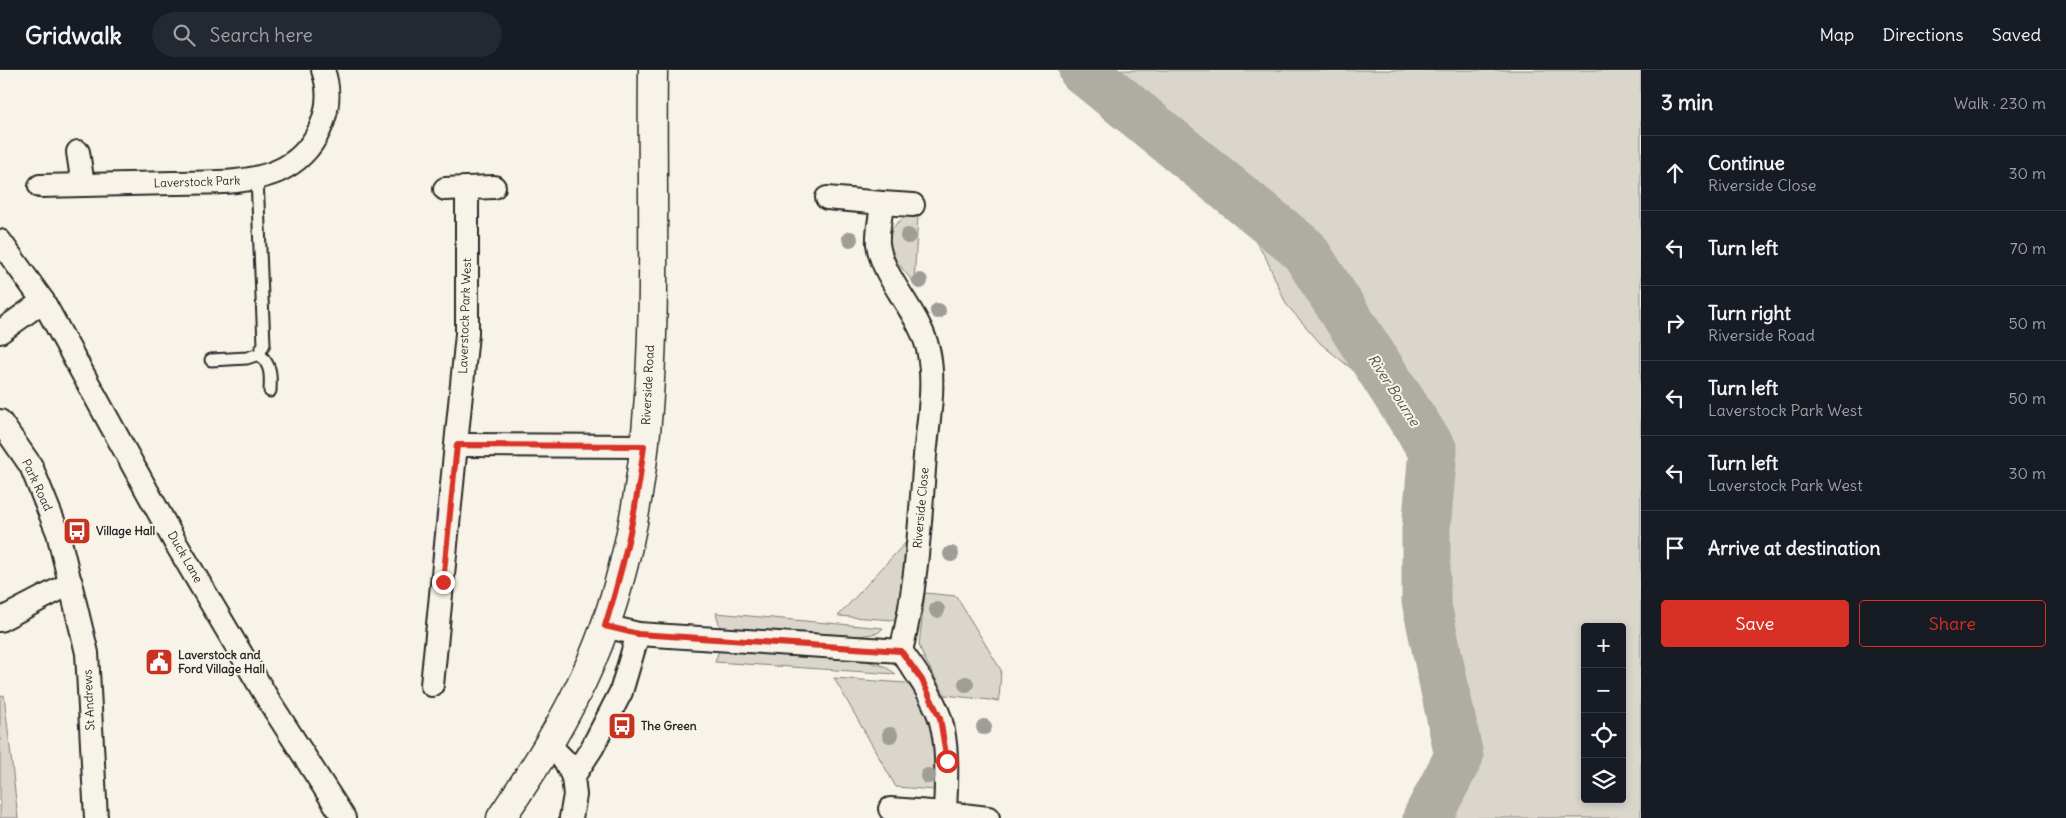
<!DOCTYPE html>
<meta charset="utf-8">
<style>
:root{--surface:#171b24;--page:#242831;--text:#f1f3f6;--muted:#9ea1a6;--line:#363941;--accent:#d93025}
body{margin:0;font-family:Delius,sans-serif;background:var(--page);color:var(--text)}
.controls{position:absolute;right:15px;bottom:15px;display:grid;overflow:hidden;border-radius:5px;box-shadow:0 2px 8px #0003}
.controls button{width:45px;height:45px;display:grid;place-items:center;padding:0;border:0;border-bottom:1px solid var(--line);background:var(--surface);color:var(--text);font:25px sans-serif}
.stop{position:absolute;width:15px;height:15px;margin:-11px;border:4px solid #d93025;border-radius:50%;background:#fff}
.stop.end{background:#d93025;border-color:#fff;box-shadow:0 1px 5px #0008}
.list{margin:0;padding:0;list-style:none}
h2{display:flex;justify-content:space-between;align-items:center;height:65px;margin:0;padding:0 20px;font-size:21px}
h2 small{font-size:16px;font-weight:400;color:var(--muted)}
.list li{display:grid;grid-template-columns:32px 1fr auto;gap:15px;align-items:center;box-sizing:border-box;height:75px;padding:0 20px;border-top:1px solid var(--line)}
.list b{display:block;font-size:19px;white-space:nowrap}
.list p{margin:0;font-size:16px;white-space:nowrap;color:var(--muted)}
.list em{font-size:16px;font-style:normal;color:var(--muted)}
.actions{display:flex;gap:10px;padding:15px 20px}
.actions a{flex:1;padding:11px 0;border:1px solid var(--accent);border-radius:5px;text-align:center;font-size:18px;color:var(--accent)}
.actions .main{background:var(--accent);color:#fff}
.icon{flex:none;width:28px;height:28px;fill:none;stroke:currentColor;stroke-width:2;stroke-linecap:round;stroke-linejoin:round}
.map{position:relative;flex:none;width:1641px;height:748px;overflow:hidden}
header{display:flex;align-items:center;gap:30px;box-sizing:border-box;height:70px;padding:0 25px;background:var(--surface);border-bottom:1px solid var(--line)}
header strong{font-size:24px}
nav{display:flex;gap:28px;margin-inline-start:auto;font-size:18px}
.search{width:350px;height:45px;background:var(--page);display:flex;align-items:center;gap:12px;box-sizing:border-box;padding:0 18px;border-radius:28px;color:var(--muted);font-size:19px}
main{display:flex}
aside{flex:1;background:var(--surface)}
.map>svg:first-child{display:block}
.grass{fill:#dad6cc;stroke:#82807c;fill-rule:evenodd}
.lines{fill:none;stroke-linecap:round;stroke-linejoin:round}
.river{stroke:#afaca4;stroke-width:49}
.lane-casing{stroke:#2b2b2b;stroke-width:15}
.street-casing{stroke:#2b2b2b;stroke-width:26}
.secondary-casing{stroke:#2b2b2b;stroke-width:31}
.lane{stroke:#f7f3e8;stroke-width:11}
.street{stroke:#f7f3e8;stroke-width:22}
.secondary{stroke:#f7f3e8;stroke-width:28}
.tree{fill:#9f9d96}
.route{stroke:#d93025;stroke-width:6}
.labels{text-anchor:middle;stroke-width:4;stroke-linejoin:round;paint-order:stroke}
.street-label{font-size:12px;fill:#2b2b2b;stroke:#f7f3e8}
.poi-label{font-size:12px;font-weight:bold;fill:#2b2b2b;stroke:#f7f3e8;text-anchor:start}
.water-label{font-size:14px;font-style:italic;fill:#53524f;stroke:#f7f3e8}
</style>
<header>
<strong>Gridwalk</strong>
<div class="search"><svg class="icon" aria-label="search" viewBox="0 0 24 24"><circle cx="10" cy="10" r="6"/><path d="M15 15l6 6"/></svg>Search here</div>
<nav><a>Map</a><a>Directions</a><a>Saved</a></nav>
</header>
<main>
<div class="map">
<svg width="1641" height="748" viewBox="0 0 1641 748">
<rect width="100%" height="100%" fill="#f7f3e8"/>
<filter id="ink" filterUnits="userSpaceOnUse"><feTurbulence type="fractalNoise" baseFrequency=".02" numOctaves="2"/><feDisplacementMap in="SourceGraphic" scale="10" xChannelSelector="R" yChannelSelector="G"/><feConvolveMatrix kernelMatrix="1 2 1 2 8 2 1 2 1" color-interpolation-filters="sRGB"/></filter>
<g filter="url(#ink)">
<g class="grass">
<path d="M1112,0h529v748h-230l32,-67 -28,-150 4,-148 -46,-67 -52,-42 -35,-40 -20,-46 -31,-48 24,-19zM1585,557h37v172h-37z"/>
<path d="M908,146h10l-4,67c-18,-22 -43,-48 -6,-67z"/>
<polygon points="907,471 900,540 893,550 838,546"/>
<polygon points="925,523 956,526 1001,600 999,631 945,625 924,588 919,575"/>
<polygon points="716,543 883,558 878,563 860,566 720,557"/>
<polygon points="719,580 866,591 884,596 896,604 715,592"/>
<path d="M834,608l72,5c31,26 28,70 29,107l-39,-3z"/>
<polygon points="4,625 18,748 0,748 0,626"/>
</g>
<g class="lines">
<polyline class="river" points="1083,0 1304,180 1433,381 1426,459 1426,531 1459,686 1427,748"/>
<defs>
<g id="lane">
<path d="M259,284c12,11 12,20 11,37"/>
<polyline points="211,290 247,288 259,284 264,274 257,108"/>
</g>
<g id="street">
<polyline points="78,82 83,115"/>
<path d="M40,116c44,-1 89,-2 133,-3 34,-1 72,2 105,-12 38,-17 59,-62 45,-101"/>
<polyline points="445,119 467,118"/>
<path d="M827,128l55,5c-1,13 -5,28 -4,41 5,37 44,70 51,110 6,33 -1,69 -4,102 -5,65 -8,131 -24,195 15,21 30,42 39,67 9,30 6,64 5,95l43,5"/>
<polyline points="882,133 913,135"/>
<polyline points="0,171 43,231 175,472 269,631 344,748"/>
<polyline points="0,262 43,231"/>
<polyline points="0,351 31,396 58,463 87,583 96,748"/>
<polyline points="457,375 644,376"/>
<polyline points="0,550 71,513"/>
<polyline points="605,556 638,564 901,581"/>
<polyline points="432,615 467,264 467,118 494,117"/>
<polyline points="550,676 565,691 573,707"/>
<polyline points="890,739 945,743"/>
<polyline points="571,748 575,725 573,707 592,678 621,622 638,564"/>
</g>
<path id="secondary" d="M501,748c34,-50 66,-100 90,-156 79,-182 59,-398 62,-592"/>
</defs>
<use href="#lane" class="lane-casing"/>
<use href="#street" class="street-casing"/>
<use href="#secondary" class="secondary-casing"/>
<use href="#lane" class="lane"/>
<use href="#street" class="street"/>
<use href="#secondary" class="secondary"/>
</g>
<g class="tree">
<circle cx="908" cy="166" r="8"/>
<circle cx="850" cy="169" r="8"/>
<circle cx="920" cy="211" r="8"/>
<circle cx="938" cy="241" r="8"/>
<circle cx="951" cy="484" r="8"/>
<circle cx="937" cy="540" r="8"/>
<circle cx="966" cy="614" r="8"/>
<circle cx="984" cy="657" r="8"/>
<circle cx="890" cy="665" r="8"/>
<circle cx="928" cy="706" r="8"/>
</g>
</g>
<g class="lines" filter="url(#ink)">
<path class="route" d="M443,512l14,-137 187,1c-7,63 -20,121 -39,180l33,8 263,17 21,29 18,38 7,43"/>
</g>
<defs>
<symbol id="bus-square" viewBox="-11 -11 22 22"><rect x="-9" y="-9" width="18" height="18" rx="4" fill="#c8321e" stroke="#f7f3e8"/><path d="M-5-6H5V4H4V6H2V4H-2V6H-4V4H-5ZM-3.5-4V0h7V-4ZM-3.5 1.2v1.5H-2V1.2ZM2 1.2v1.5H3.5V1.2Z" fill="#fff"/></symbol>
<symbol id="civic-square" viewBox="-11 -11 22 22"><rect x="-9" y="-9" width="18" height="18" rx="4" fill="#c8321e" stroke="#f7f3e8"/><path d="M-.6-6.5H3V-4.5H.6V-3L4-1V1h2V6H-6V1h2V-1L-.6-3ZM-1.2 2.5V6h2.4V2.5Z" fill="#fff"/></symbol>
</defs>
<g fill-rule="evenodd">
<use href="#bus-square" x="61" y="445" width="32" height="32"/>
<use href="#civic-square" x="143" y="576" width="32" height="32"/>
<use href="#bus-square" x="606" y="640" width="32" height="32"/>
</g>
<g class="labels">
<g class="street-label">
<text transform="translate(197 112) rotate(-2)" y="4">Laverstock Park</text>
<text transform="translate(465 246) rotate(-88)" y="4">Laverstock Park West</text>
<text transform="translate(648 315) rotate(-87)" y="4">Riverside Road</text>
<text transform="translate(37 415) rotate(65)" y="4">Park Road</text>
<text transform="translate(921 438) rotate(-85)" y="4">Riverside Close</text>
<text transform="translate(185 487) rotate(60)" y="4">Duck Lane</text>
<text transform="translate(89 630) rotate(-93)" y="4">St Andrews</text>
</g>
<g class="poi-label">
<text x="96" y="465">Village Hall</text>
<text x="178" y="589">Laverstock and<tspan x="178" dy="14">Ford Village Hall</tspan></text>
<text x="641" y="660">The Green</text>
</g>
<g class="water-label">
<text transform="translate(1394 320) rotate(57)" y="5">River Bourne</text>
</g>
</g>
</svg>
<div class="controls">
<button>+</button>
<button>−</button>
<button><svg class="icon" aria-label="locate" viewBox="0 0 24 24"><circle cx="12" cy="12" r="6"/><path d="M12 2v4M12 18v4M2 12h4M18 12h4"/></svg></button>
<button><svg class="icon" aria-label="layers" viewBox="0 0 24 24"><path d="M12 4l9 5-9 5-9-5zM3 14l9 5 9-5"/></svg></button>
</div>
<div class="stop" style="left:947px;top:691px"></div>
<div class="stop end" style="left:443px;top:512px"></div>
</div>
<aside>
<h2>3 min<small>Walk · 230 m</small></h2>
<ul class="list">
<li><svg class="icon" aria-label="ahead" viewBox="0 0 24 24"><path d="M12 20V5M6 11l6-6 6 6"/></svg><div><b>Continue</b><p>Riverside Close</p></div><em>30 m</em></li>
<li><svg class="icon" aria-label="left" viewBox="0 0 24 24"><path d="M17 20v-9H6M10 6l-5 5 5 5"/></svg><div><b>Turn left</b></div><em>70 m</em></li>
<li><svg class="icon" aria-label="right" viewBox="0 0 24 24"><path d="M7 20v-9h11M14 6l5 5-5 5"/></svg><div><b>Turn right</b><p>Riverside Road</p></div><em>50 m</em></li>
<li><svg class="icon" aria-label="left" viewBox="0 0 24 24"><path d="M17 20v-9H6M10 6l-5 5 5 5"/></svg><div><b>Turn left</b><p>Laverstock Park West</p></div><em>50 m</em></li>
<li><svg class="icon" aria-label="left" viewBox="0 0 24 24"><path d="M17 20v-9H6M10 6l-5 5 5 5"/></svg><div><b>Turn left</b><p>Laverstock Park West</p></div><em>30 m</em></li>
<li><svg class="icon" aria-label="arrive" viewBox="0 0 24 24"><path d="M6 21V4h12l-3 4 3 4H6"/></svg><div><b>Arrive at destination</b></div></li>
</ul>
<div class="actions"><a class="main">Save</a><a>Share</a></div>
</aside>
</main>
